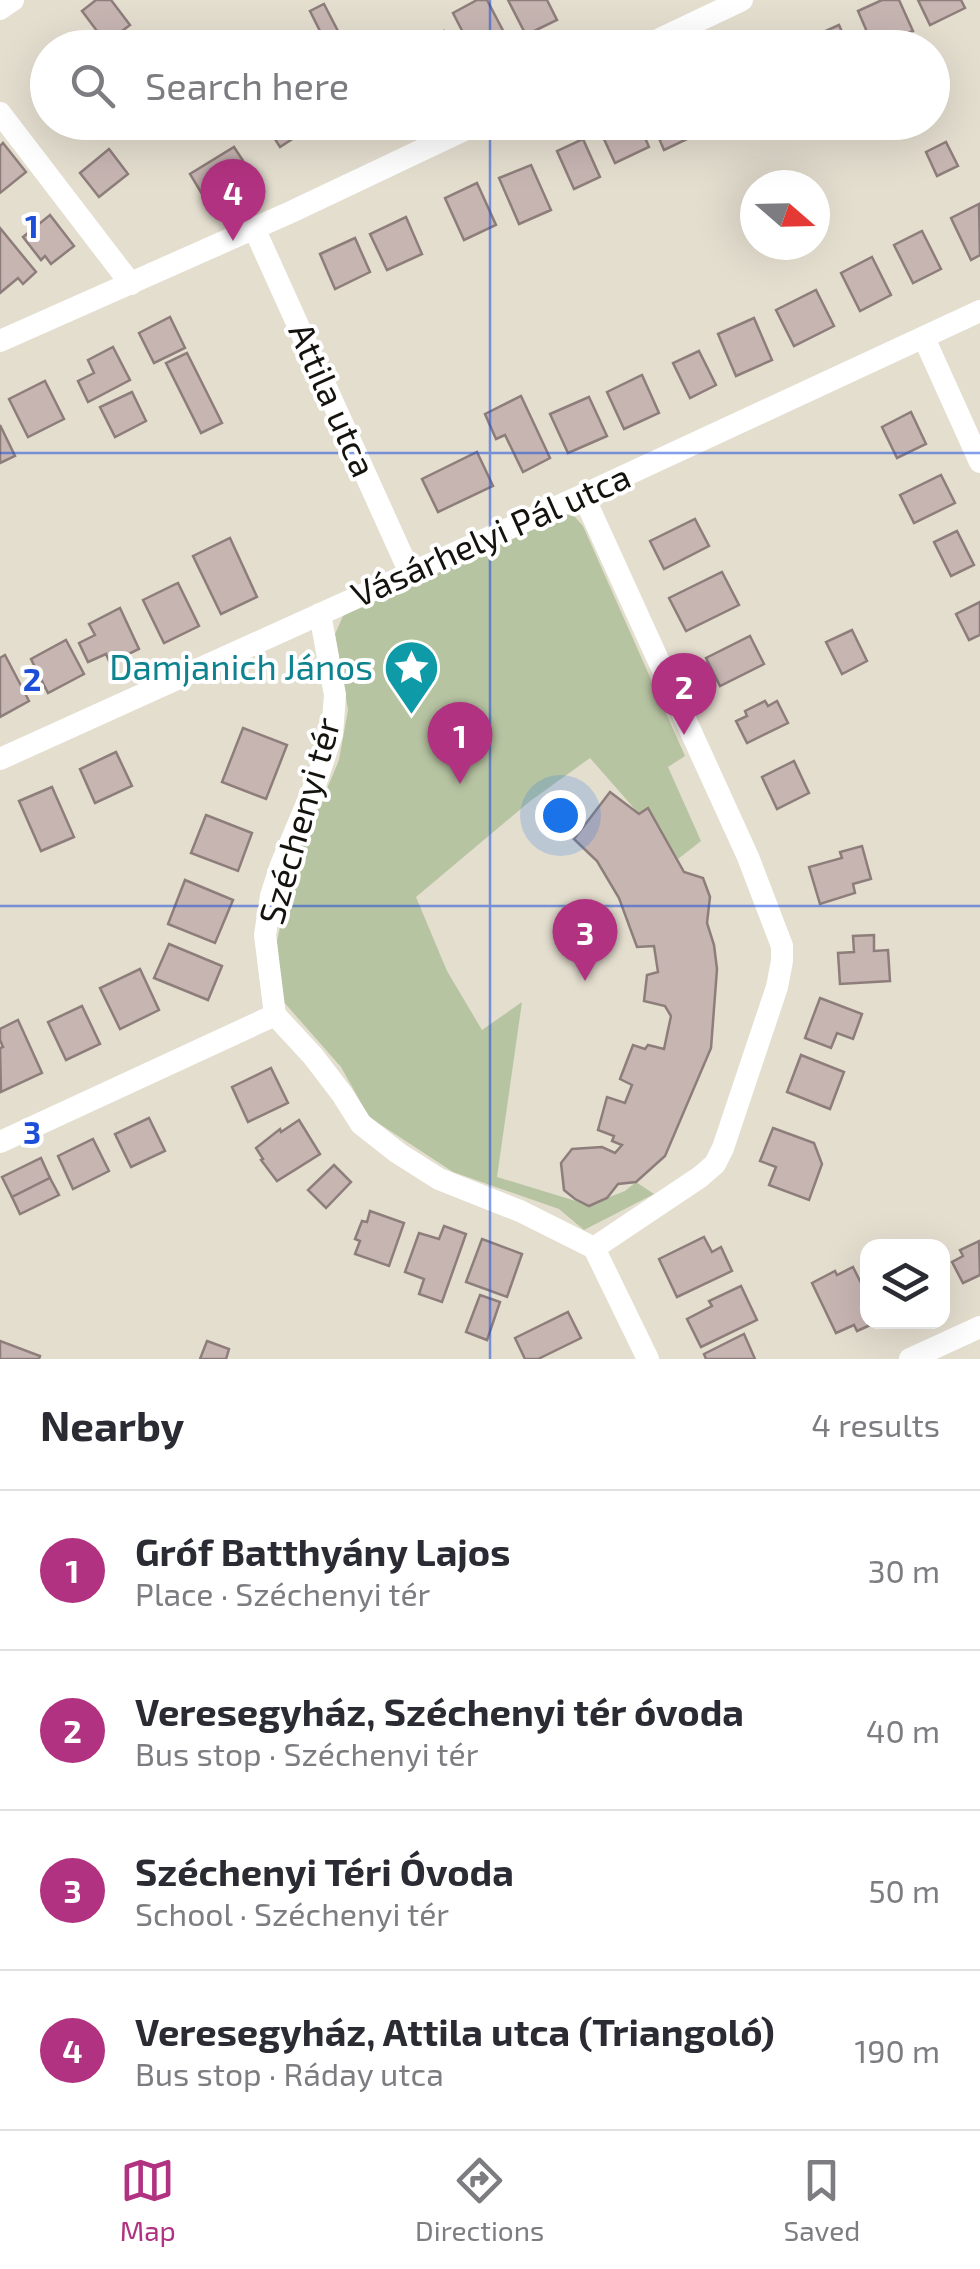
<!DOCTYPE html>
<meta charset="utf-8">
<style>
:root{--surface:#fff;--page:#f2f2f3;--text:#2b2b33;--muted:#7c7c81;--line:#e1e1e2;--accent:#b13280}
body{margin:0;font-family:"Exo 2",sans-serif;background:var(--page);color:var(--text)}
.controls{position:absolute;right:30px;bottom:30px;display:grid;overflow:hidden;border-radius:20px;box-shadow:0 10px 40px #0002}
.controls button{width:90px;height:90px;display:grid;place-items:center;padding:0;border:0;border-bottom:2px solid var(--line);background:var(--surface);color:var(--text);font:50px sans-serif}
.compass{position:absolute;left:740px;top:170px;width:90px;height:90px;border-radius:50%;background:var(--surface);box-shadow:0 10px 40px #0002;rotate:110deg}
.you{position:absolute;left:560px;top:815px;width:35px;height:35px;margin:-25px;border:8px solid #fff;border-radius:50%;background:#1a73e8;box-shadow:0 0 0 15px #1a73e833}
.badge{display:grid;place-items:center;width:65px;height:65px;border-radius:50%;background:var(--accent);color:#fff;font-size:32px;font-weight:700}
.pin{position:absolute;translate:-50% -82px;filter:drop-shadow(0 2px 5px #0008)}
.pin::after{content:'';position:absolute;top:52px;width:35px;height:30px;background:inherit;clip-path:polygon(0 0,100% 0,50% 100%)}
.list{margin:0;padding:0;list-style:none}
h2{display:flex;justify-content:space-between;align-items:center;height:130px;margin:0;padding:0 40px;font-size:42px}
h2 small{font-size:32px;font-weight:400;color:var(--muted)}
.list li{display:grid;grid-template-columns:65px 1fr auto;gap:30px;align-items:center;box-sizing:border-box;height:160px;padding:0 40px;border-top:2px solid var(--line)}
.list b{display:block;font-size:38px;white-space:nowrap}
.list p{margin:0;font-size:32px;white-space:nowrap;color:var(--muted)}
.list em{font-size:32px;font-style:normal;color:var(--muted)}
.icon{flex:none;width:55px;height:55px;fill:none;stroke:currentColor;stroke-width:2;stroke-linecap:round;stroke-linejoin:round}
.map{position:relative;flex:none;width:980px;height:1359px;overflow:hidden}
.search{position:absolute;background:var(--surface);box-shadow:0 10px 40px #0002;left:30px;right:30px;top:30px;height:110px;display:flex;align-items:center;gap:25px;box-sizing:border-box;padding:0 35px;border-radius:55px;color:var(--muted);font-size:38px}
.sheet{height:770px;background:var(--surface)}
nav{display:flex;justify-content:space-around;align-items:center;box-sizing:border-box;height:140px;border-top:2px solid var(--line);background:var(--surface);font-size:28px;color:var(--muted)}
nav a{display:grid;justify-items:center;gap:5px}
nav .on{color:var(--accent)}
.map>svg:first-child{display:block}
.green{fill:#b7c4a2}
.building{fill:#c7b5b2;stroke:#8e7e7b;stroke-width:2.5}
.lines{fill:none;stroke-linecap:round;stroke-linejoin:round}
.minor{stroke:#fff;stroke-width:22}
.grid{fill:none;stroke:#1d4ed8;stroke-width:2.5;stroke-opacity:0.55}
.labels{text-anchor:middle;stroke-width:8;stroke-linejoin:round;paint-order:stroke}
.street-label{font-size:35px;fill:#15130e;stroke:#fff}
.culture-label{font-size:35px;fill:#0d838f;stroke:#fff;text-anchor:end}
.grid-label{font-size:32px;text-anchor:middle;font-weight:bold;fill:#1d4ed8;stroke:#fff;stroke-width:8;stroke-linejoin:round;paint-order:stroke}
</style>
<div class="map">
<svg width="980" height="1359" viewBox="0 0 980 1359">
<rect width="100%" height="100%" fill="#e4decf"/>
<polygon class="green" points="562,513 575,517 583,526 685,756 668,767 701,841 678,859 649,809 639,814 590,758 529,802 416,897 447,971 482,1030 522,1002 497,1177 589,1205 625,1191 636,1182 654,1194 584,1230 559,1209 453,1172 369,1117 341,1067 282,1000 277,941 292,872 339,760 348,710 335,634 343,616 361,605"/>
<g class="building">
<polygon points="96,0 111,0 130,25 106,43 82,11"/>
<polygon points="477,0 487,0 510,44 503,48 471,48 453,13"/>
<polygon points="508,0 547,0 557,20 526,35"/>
<polygon points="882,0 899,0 913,31 874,48 858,11"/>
<polygon points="918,0 961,0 965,8 930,25"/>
<polygon points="324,4 340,35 326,43 310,11"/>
<polygon points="839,25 849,48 796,48 794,45"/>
<polygon points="444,31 451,48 407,48"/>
<polygon points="264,122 297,122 303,132 280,147"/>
<polygon points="612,122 638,122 649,147 615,163 599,128"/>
<polygon points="652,122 697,122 702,132 664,150"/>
<polygon points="583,139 600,177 574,189 557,151"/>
<polygon points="946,142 958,166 937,176 926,152"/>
<polygon points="3,143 26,172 0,193 0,146"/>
<polygon points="234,147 253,176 208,204 190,174"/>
<polygon points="109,149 128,174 99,197 80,173"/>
<polygon points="531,165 551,210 519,224 499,178"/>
<polygon points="477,183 496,225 464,240 445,198"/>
<polygon points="979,204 980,255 971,260 951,218"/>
<polygon points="50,215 74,246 51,264 45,256 41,260 23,237"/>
<polygon points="406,217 422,254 387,270 370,234"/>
<polygon points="0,228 36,272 23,284 18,278 0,293"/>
<polygon points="922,231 941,269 913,283 894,245"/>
<polygon points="355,238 370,272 335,289 320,254"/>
<polygon points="872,257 891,295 860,311 841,273"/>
<polygon points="816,290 834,326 794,346 776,310"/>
<polygon points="170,317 185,348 154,363 139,333"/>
<polygon points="754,318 772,360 736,376 718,334"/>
<polygon points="113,347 130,380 88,402 78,381 94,373 88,360"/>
<polygon points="699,351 716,385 690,398 673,363"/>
<polygon points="187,353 222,423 201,433 166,363"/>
<polygon points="642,375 659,413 624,429 607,392"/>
<polygon points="45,381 64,419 28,437 9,399"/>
<polygon points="132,392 146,421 115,437 100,407"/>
<polygon points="521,396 550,458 523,472 505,435 496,439 485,414"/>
<polygon points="589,397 607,436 568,453 550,414"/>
<polygon points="911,412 926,444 897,458 882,427"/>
<polygon points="0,425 15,456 0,463"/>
<polygon points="477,452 493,486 438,512 422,479"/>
<polygon points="941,475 955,503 914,523 900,495"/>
<polygon points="695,519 709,546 664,569 650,541"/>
<polygon points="957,531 974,565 951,576 934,542"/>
<polygon points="230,538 257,597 221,614 193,556"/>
<polygon points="722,572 739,605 686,631 669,598"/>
<polygon points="178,583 199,626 164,643 143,600"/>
<polygon points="980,602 980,635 969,640 956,614"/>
<polygon points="120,608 139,649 110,663 106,654 88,662 79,643 95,635 89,624"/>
<polygon points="852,630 867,661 842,674 826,642"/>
<polygon points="750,636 764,664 720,686 706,658"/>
<polygon points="66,640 84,674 48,693 31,659"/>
<polygon points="5,655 29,701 0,717 0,658"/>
<polygon points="765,701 768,706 777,701 788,723 747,743 736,721 747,716 745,711"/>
<polygon points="243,728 287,745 266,799 222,782"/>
<polygon points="116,752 132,786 95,803 80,769"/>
<polygon points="794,761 809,793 777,809 762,777"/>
<polygon points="52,787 74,837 41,851 19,801"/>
<polygon points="610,792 639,814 648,808 684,872 703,878 710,897 707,923 714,945 717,969 711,1048 665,1156 636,1182 618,1184 607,1198 589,1206 575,1199 564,1190 561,1163 572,1149 602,1147 615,1153 622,1145 612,1141 614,1136 598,1130 607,1097 625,1103 632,1085 620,1079 633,1045 645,1049 648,1045 664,1049 671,1016 665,1006 644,1001 647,975 658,972 654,946 637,947 619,898 597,861 574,839"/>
<polygon points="206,815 252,833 238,871 191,853"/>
<polygon points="862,846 871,879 853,884 855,893 820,904 809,867 842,858 840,852"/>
<polygon points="185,880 233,900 215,943 168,924"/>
<polygon points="874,935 874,951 888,950 890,981 840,984 838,953 854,952 853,936"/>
<polygon points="169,944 222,966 208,1000 154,978"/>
<polygon points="140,969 159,1010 120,1029 100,988"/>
<polygon points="820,998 862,1014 853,1039 837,1033 831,1048 805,1038"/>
<polygon points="82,1006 100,1044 66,1060 48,1022"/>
<polygon points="18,1020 42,1073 1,1092 0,1048 3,1047 0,1040 0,1029"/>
<polygon points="801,1055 844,1072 830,1109 787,1092"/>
<polygon points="271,1068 288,1103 248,1122 232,1087"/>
<polygon points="149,1118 165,1151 131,1167 115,1134"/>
<polygon points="299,1120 320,1154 277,1181 261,1160 263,1159 256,1148 280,1129 281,1132"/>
<polygon points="773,1128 814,1143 822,1164 809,1200 769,1185 776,1167 760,1161"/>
<polygon points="93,1139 109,1171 73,1189 58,1156"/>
<polygon points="41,1158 50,1178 12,1197 2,1177"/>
<polygon points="334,1165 351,1182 326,1208 308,1190"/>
<polygon points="50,1178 59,1195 20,1214 12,1197"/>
<polygon points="370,1211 404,1223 389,1266 355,1254 360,1241 355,1239 362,1221 367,1222"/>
<polygon points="444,1226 466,1234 442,1302 419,1294 424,1279 405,1272 419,1233 439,1239"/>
<polygon points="704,1237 712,1252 721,1247 732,1271 677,1297 659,1259"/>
<polygon points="482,1239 522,1254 507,1297 466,1282"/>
<polygon points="979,1241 980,1275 963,1283 952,1262 963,1256 960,1250"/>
<polygon points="853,1267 868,1297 868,1322 877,1322 857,1331 854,1325 836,1333 812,1283 835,1271 837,1275"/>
<polygon points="741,1286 757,1320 701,1347 687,1319 712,1306 709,1301"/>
<polygon points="480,1295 500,1302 487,1340 466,1332"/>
<polygon points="568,1312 581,1338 538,1359 525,1359 515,1338"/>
<polygon points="744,1334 755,1359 706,1359 704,1354"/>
<polygon points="0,1341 40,1356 39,1359 0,1359"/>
<polygon points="207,1341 229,1349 226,1359 200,1359"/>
</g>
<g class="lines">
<g class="minor">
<polyline points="0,9 13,0"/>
<polyline points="641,48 742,0"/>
<polyline points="0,113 131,284"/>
<polyline points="254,228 410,573"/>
<polyline points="924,338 980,462"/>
<polyline points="0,341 291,212 481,122"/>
<polyline points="583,495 748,857 782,946 782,961 777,987 723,1148 715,1164 700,1177 594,1248"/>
<polyline points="320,614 335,695 332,734 316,782 281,865 271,896 265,935 275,1015 313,1056 342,1094 361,1124 398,1153 439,1179 520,1211 594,1248"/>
<polyline points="0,759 583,495 980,311"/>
<polyline points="0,1142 275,1015"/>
<polyline points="594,1248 648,1359"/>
<polyline points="910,1359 980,1327"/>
</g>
</g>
<path class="grid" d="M490,0v48M490,122v1237M0,453h980M0,906h980"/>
<defs>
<symbol id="sight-pin" viewBox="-11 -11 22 30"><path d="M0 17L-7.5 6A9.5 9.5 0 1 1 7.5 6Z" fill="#0f9aa8" stroke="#fff"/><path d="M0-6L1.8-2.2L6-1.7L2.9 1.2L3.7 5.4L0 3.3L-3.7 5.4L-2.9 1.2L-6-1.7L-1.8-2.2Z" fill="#fff"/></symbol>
</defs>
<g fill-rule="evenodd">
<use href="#sight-pin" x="380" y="636" width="63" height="86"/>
</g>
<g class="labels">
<g class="street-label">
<text transform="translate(332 400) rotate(66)" y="12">Attila utca</text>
<text transform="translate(491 536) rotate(-24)" y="12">Vásárhelyi Pál utca</text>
<text transform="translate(300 821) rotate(-74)" y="12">Széchenyi tér</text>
</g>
<g class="culture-label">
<text x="373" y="680">Damjanich János</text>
</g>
</g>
<g class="grid-label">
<text x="32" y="238">1</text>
<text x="32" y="691">2</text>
<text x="32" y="1144">3</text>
</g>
</svg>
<div class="controls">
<button><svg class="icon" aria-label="layers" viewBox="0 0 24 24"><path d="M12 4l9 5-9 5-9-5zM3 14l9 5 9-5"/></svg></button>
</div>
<svg class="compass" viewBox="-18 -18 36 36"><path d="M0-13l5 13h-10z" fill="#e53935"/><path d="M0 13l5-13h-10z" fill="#7c7c81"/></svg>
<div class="you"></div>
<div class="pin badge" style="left:460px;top:784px">1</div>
<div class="pin badge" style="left:684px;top:735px">2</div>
<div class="pin badge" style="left:585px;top:981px">3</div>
<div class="pin badge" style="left:233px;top:241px">4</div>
<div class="search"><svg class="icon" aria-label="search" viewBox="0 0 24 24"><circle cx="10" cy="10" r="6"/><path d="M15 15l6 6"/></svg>Search here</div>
</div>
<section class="sheet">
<h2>Nearby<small>4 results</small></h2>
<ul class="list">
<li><span class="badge">1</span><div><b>Gróf Batthyány Lajos</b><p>Place · Széchenyi tér</p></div><em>30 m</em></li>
<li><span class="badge">2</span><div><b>Veresegyház, Széchenyi tér óvoda</b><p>Bus stop · Széchenyi tér</p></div><em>40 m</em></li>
<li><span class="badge">3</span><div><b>Széchenyi Téri Óvoda</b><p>School · Széchenyi tér</p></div><em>50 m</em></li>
<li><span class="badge">4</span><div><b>Veresegyház, Attila utca (Triangoló)</b><p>Bus stop · Ráday utca</p></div><em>190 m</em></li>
</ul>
</section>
<nav>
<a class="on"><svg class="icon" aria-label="map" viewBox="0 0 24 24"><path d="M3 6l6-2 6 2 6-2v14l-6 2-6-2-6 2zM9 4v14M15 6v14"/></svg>Map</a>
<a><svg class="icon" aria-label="directions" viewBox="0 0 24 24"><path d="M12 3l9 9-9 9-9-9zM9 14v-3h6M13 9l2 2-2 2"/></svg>Directions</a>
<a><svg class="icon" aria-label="saved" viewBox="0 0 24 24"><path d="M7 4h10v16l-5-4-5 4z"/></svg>Saved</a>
</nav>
